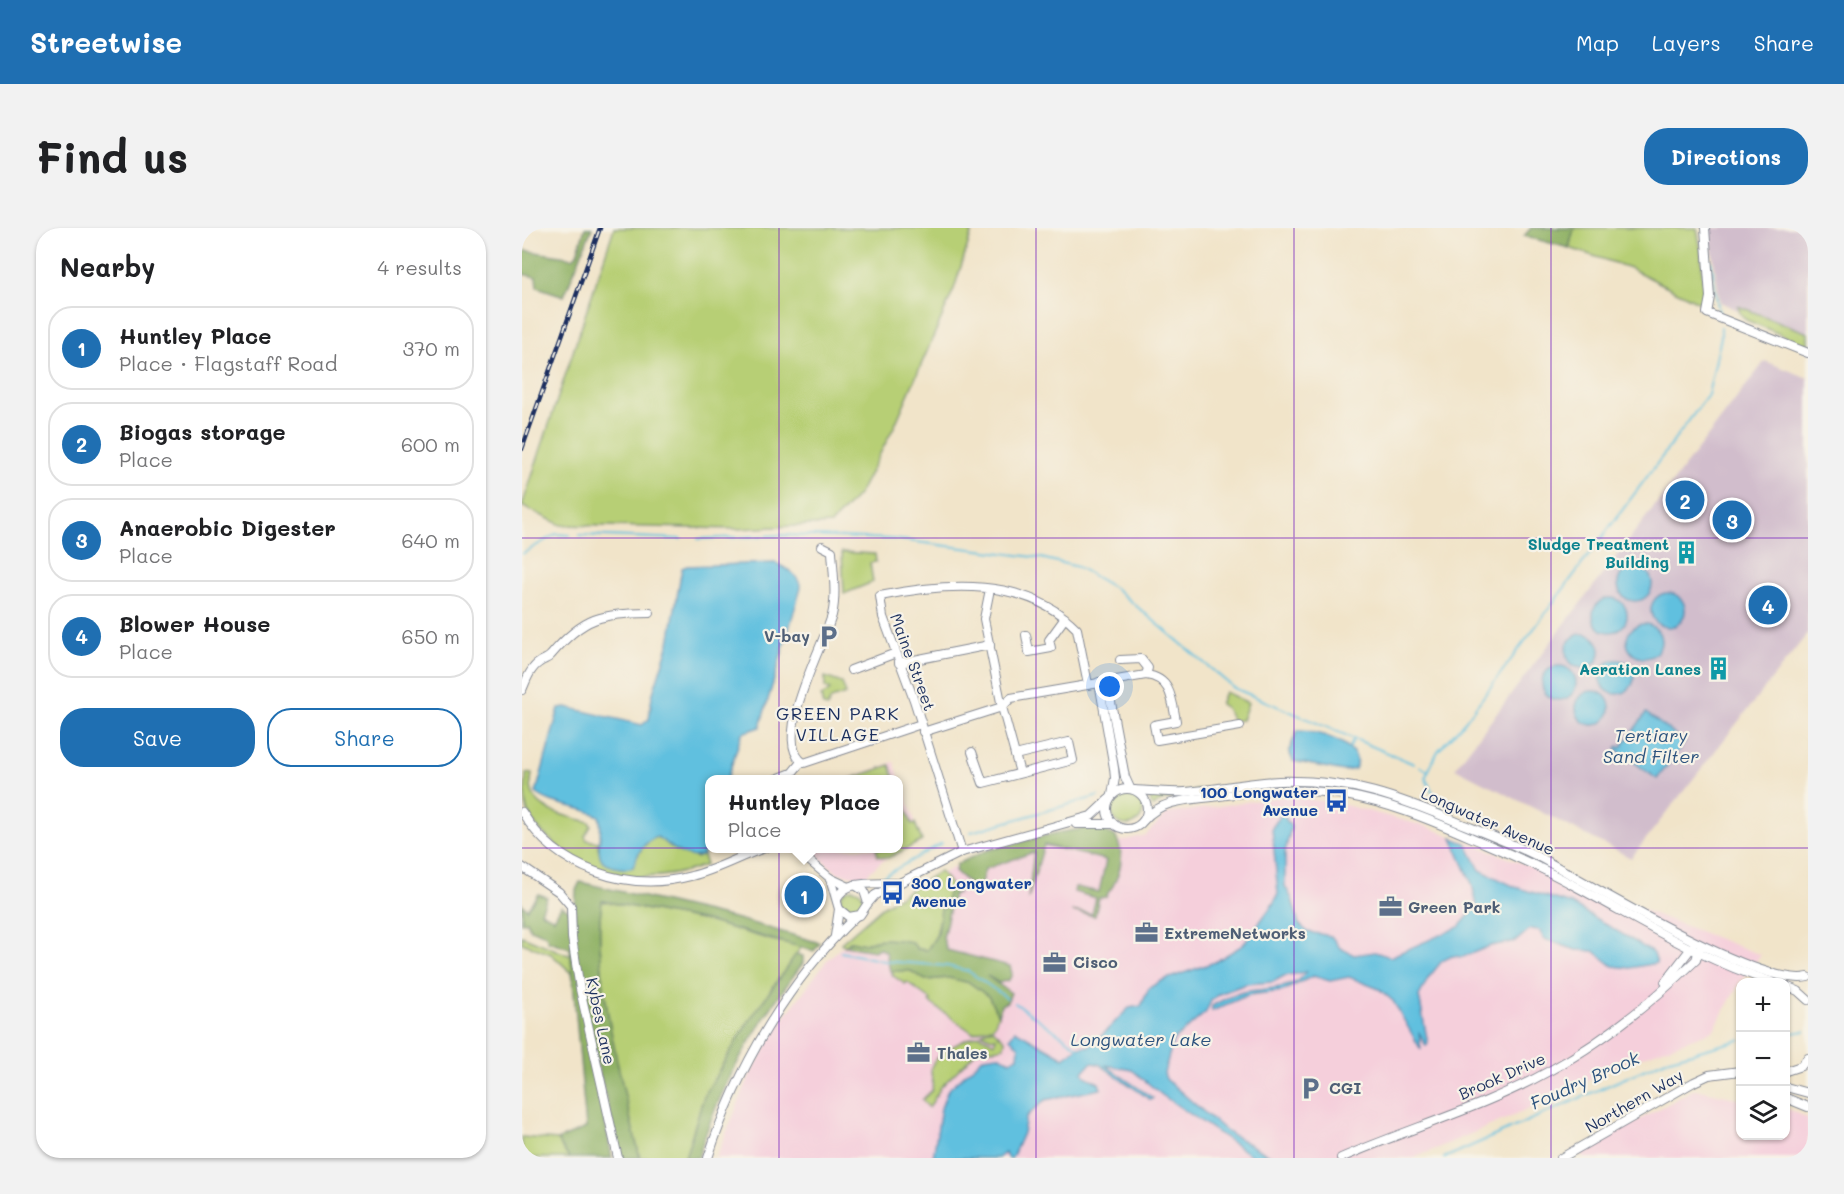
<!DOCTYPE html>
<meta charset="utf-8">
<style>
:root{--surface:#fff;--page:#f2f2f2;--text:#202124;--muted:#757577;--line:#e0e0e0;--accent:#1f6fb2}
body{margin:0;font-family:Mali,sans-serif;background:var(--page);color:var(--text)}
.controls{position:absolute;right:18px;bottom:18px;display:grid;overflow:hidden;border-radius:12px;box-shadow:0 2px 4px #0004}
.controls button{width:54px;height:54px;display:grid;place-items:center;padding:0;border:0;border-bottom:2px solid var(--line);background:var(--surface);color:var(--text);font:30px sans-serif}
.you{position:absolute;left:588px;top:459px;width:21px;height:21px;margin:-15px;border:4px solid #fff;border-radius:50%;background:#1a73e8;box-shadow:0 0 0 9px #1a73e833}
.badge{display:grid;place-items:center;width:39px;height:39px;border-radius:50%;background:var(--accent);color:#fff;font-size:20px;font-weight:700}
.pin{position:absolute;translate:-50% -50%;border:3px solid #fff;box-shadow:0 2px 6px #0006}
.popup{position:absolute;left:183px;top:547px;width:198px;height:78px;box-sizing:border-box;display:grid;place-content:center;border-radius:12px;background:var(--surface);filter:drop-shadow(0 2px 4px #0005);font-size:20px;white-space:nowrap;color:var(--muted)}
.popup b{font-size:22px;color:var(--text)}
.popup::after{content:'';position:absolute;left:50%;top:100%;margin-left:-12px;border:12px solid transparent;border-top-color:var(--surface)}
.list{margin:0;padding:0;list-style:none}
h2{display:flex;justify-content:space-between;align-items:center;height:78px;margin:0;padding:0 24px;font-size:26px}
h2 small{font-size:20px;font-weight:400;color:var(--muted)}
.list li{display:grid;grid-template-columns:39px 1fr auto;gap:18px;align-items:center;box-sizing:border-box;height:84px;margin:0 12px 12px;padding:0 12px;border:2px solid var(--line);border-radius:24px}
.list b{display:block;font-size:22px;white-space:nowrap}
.list p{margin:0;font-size:20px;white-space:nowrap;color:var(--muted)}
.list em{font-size:20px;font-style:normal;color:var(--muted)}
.actions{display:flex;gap:12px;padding:18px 24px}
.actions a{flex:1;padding:14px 0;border:2px solid var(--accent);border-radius:24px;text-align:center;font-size:21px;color:var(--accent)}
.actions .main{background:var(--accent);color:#fff}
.icon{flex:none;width:33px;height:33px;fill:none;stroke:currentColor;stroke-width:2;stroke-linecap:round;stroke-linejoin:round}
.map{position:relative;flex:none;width:1286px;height:930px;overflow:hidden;border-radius:24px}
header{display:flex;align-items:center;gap:36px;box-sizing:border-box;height:84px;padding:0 30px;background:var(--accent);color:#fff}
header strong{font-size:28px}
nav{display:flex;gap:33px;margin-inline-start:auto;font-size:21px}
.intro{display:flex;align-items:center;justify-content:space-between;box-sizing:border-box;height:144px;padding:0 36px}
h1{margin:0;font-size:42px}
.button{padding:15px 27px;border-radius:24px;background:var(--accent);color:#fff;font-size:21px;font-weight:700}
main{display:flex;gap:36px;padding:0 36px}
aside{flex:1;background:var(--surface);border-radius:24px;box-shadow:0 2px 4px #0004}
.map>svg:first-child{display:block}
.built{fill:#f5cfdb}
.industrial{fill:#d1bdcc}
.green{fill:#b7cf74;stroke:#697f69;stroke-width:1.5}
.forest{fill:#91b266;stroke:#567062;stroke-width:1.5}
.water{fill:#61c0df;stroke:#3e789e;stroke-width:1.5}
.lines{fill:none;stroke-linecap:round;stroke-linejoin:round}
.stream{stroke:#61c0df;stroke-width:2}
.minor-casing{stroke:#868a94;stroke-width:10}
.minor{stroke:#fff;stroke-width:8}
.rail-casing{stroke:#1b2f5e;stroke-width:4.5}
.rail{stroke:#f7f3e8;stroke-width:2;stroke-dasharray:7;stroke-linecap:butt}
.grid{fill:none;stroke:#7b2cbf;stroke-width:1.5;stroke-opacity:0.55}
.labels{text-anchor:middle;stroke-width:4.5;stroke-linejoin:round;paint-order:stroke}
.culture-label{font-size:16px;font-weight:bold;fill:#0d838f;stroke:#f7f3e8;text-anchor:end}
.service-label{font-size:16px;font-weight:bold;fill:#4e5e75;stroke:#f7f3e8;text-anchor:start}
.street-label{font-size:16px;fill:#1b2f5e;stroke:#f7f3e8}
.transit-label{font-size:16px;font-weight:bold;fill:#164399;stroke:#f7f3e8;text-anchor:end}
.neighbourhood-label{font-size:18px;letter-spacing:1.5px;fill:#1b2f5e;stroke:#f7f3e8}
.water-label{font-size:18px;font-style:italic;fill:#2c537e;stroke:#f7f3e8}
</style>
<header>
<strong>Streetwise</strong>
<nav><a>Map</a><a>Layers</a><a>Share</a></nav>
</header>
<div class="intro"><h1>Find us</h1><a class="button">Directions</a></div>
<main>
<aside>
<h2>Nearby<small>4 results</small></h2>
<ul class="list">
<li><span class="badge">1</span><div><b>Huntley Place</b><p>Place · Flagstaff Road</p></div><em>370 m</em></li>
<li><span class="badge">2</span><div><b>Biogas storage</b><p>Place</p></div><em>600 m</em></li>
<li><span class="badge">3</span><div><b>Anaerobic Digester</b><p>Place</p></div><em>640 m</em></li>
<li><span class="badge">4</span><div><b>Blower House</b><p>Place</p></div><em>650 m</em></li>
</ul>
<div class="actions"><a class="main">Save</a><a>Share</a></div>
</aside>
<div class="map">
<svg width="1286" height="930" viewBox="0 0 1286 930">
<rect width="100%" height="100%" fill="#f7f3e8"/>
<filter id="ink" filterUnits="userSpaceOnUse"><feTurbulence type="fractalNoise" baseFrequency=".0167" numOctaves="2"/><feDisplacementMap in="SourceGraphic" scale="12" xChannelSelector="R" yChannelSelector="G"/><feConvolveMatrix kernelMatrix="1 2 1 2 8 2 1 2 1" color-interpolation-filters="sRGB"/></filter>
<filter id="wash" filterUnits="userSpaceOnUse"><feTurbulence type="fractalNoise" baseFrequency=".008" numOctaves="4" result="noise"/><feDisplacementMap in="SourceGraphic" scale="24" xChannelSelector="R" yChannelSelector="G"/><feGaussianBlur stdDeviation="1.35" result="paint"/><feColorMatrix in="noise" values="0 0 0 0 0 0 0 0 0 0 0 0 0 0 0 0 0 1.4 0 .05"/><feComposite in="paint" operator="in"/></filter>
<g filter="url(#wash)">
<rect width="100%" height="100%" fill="#f1e4c9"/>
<g class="built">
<polygon points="372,534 400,613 359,634 341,650 315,645 288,621 376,620 376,552 324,551"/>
<polygon points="764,568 819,576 903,598 1239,727 1218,754 1191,803 1089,840 1017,877 892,930 194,930 228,847 256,798 305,732 362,681 418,646 451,631 568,606 592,615 624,607 644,586"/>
<polygon points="1173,861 1218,871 1218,908 1264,908 1264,880 1283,889 1286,891 1286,930 1062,930 1059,924"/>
</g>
<g class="industrial">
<polygon points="1187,0 1286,0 1286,114 1198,74"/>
<polygon points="1243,133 1286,150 1286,405 1109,630 933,540"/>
</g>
<g class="green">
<polygon points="92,0 451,0 432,61 373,197 337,266 309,296 215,301 39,297 0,278"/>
<polygon points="1052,0 1175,0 1179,22 1182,77 1108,40 1047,20"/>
<polygon points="1216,78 1286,105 1286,118 1224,92 1218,85"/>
<polygon points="320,324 353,326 354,334 348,335 351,354 322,366"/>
<polygon points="303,449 320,455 324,466 309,471 305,479 301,478 299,469 308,462 303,460"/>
<polygon points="703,464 726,475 720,492 711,493 704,480 698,476"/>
<polygon points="368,537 373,551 327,551 328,551"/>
<path d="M4,545l6,1c-8,37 31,41 57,48l2,4 -6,10 2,4 11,2v6l35,19c5,-14 10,-25 24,-30l39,21 7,-3 3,10c-53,20 -109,16 -153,-23 -9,-8 -19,-16 -24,-28 -6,-12 -3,-28 -3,-41z"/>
<path d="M751,555l83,5 -1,4c-54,-9 -105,-3 -158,4 -16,2 -32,0 -45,11l-3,-12z"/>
<polygon points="377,561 390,596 393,595 400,613 366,630 356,628 354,621 376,620"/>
<circle cx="605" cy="581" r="16"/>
<path d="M418,643l12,16 -7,20 -3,1 -6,28 -9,14 -10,-1 -5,-7c-15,-2 -35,-6 -47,2l-14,-3 -6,5 -4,-3 41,-36z"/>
<circle cx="330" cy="673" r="12"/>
<path d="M80,673l104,20 65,19 31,6 -55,78 -43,72 -19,62h-45c-16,-63 -32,-124 -38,-188 -2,-23 -4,-46 0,-69z"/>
<polygon points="0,708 49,728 51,746 29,726 0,715"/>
<polygon points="371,742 389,743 406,752 427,750 448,755 467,769 476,787 472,798 451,805 407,774 409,772 385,754 383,756 370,747"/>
<path d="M470,800l13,12 -1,7 -9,2 -15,-1 -39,39 -12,21 -7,-8 10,-10c2,-8 -3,-18 0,-25 7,-14 34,-27 48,-30l14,8 2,-6 -5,1 -9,-5z"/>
<polygon points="0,909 35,912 47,930 0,930"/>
</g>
<g class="forest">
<polygon points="63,0 70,0 42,68 15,59 14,49 0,46 0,22 51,30 55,26"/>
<polygon points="1009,0 1052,0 1047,20 1002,8"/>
<path d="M565,600l13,1 15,7c9,15 7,32 -1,48 -2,5 -6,7 -8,13l-7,1 -4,18 -24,-5 21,3 4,-16 -22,-6 1,-5 24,5 7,-32 -62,-15 -16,54 6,-47 -49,17 -6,21 -4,-1 -20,-18 2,-7 28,-13 71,-18z"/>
<path d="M58,654l158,37 82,24 -6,8 -108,-30 -104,-20c-4,24 -2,47 0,70 7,64 23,125 38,187h-19l-37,-147 28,147h-43l-12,-18 29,-12 -16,-180 -22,-7 -2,-6 -16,-6 -3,-8 -5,2v-19l5,5 11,-15 9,3 -6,15 13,7 7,-13 8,4 5,25 2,-45z"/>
<path d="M428,659l8,6 -5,1 -10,44 4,12 63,16 2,8 -3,6 -10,3 -12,-7 24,17 -4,9 -6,3 -3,10 -9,-18 -19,-14 -21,-5 -24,2 -14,-9h-21l-4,-19 -7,-4 -5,3 -29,-5 6,-5 14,3c11,-7 33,-5 47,-2l5,7 10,1 11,-17 3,-25h3z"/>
<path d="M274,726l7,2v7c-46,61 -84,122 -105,195h-13l19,-62 43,-72z"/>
</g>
<g class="water">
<path d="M253,335c13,6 23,11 26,25l-41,139 -18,6 -15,46 -17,1 -1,51 -6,24c-17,7 -32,-9 -46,-18 -14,5 -19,16 -24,30 -7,3 -11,1 -19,0 -27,-7 -8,-33 -15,-51 -20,-11 -45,-9 -63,-23l23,-85 7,-1 76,18 7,-6 3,-23 17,-53 13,-75 5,-2z"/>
<circle cx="1113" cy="356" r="17"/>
<circle cx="1146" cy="382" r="17"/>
<circle cx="1088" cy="387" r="17"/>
<circle cx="1122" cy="413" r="17"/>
<circle cx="1061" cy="423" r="17"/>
<circle cx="1095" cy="449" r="17"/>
<circle cx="1037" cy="455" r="17"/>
<circle cx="1071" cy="480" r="17"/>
<polygon points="1124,485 1163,514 1135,551 1094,521 1096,518 1099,520"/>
<path d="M775,503c19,-1 68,13 58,38l-11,2 -51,-10 -4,-10z"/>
<path d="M760,585l9,14 -6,25v34l7,13 7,25 9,8 23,4 9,12 14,7 21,-3 15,5 69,-30 18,-21 -5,-22 -20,-46 14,5 14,27 35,17 56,17 68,40 15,10 3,9 -27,5 -17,-2 -19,-15 -18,-1 -32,-11 -5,-9 -9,-1 -14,12 -26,5 -27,11 -11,-1 -10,5 -13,16 -10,19 9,48 -2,2 -7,-14 2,18 -28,-49 -14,-12 -30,-12 -19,4 -17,-5 -30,15 -35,4 -36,16v-5c10,-6 20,-11 31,-14 19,-4 53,-1 63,-20l-22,4 -11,6 -27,2 -27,10 -8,7 -5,11 -33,29 -9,32 2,6 61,53 47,26h-19l-93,-63 -30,-25 -27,-5 48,33 -2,2 -52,-36 -8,-1 -8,9 2,4 14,7 2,6 -56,11 -19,17 -3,16 -11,25h-5l-2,-5 -7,5h-65l8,-50 7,-18 36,-33 14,-2 12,6 8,-4 1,-10 -9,-9 5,-8 49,28 14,-11 11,-1 7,-5 33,-33 12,-2 8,-18 12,-7 54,-19 28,-17 30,-41 5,-10 -6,-66z"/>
</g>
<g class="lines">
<g class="stream">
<polyline points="1189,34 1197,85"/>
<polyline points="58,307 159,311"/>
<polyline points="176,311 262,307 371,311 519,330 556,339 594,361 712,460 892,536"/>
<polyline points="0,326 34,306 48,307"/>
<polyline points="828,519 832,510"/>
<polyline points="898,539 906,543"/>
<polyline points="924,588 903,550 916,523 944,492 1186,167 1199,109 1199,99"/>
<polyline points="449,604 577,568"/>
<polyline points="355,652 420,615"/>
<polyline points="319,724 362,733 425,738 446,743 485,770"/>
<polyline points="493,775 556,819"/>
<polyline points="1264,806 1283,803"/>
<polyline points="922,930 1144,832 1218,812"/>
</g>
</g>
</g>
<g filter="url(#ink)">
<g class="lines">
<defs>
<g id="minor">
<polyline points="1183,0 1188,69 1185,85 1286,125"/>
<path d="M300,318l10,5c1,20 5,44 0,64 -7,28 -63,127 -28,148l117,-39"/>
<polyline points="468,361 462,391 480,479 498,545"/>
<polyline points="504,407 507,424 529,420 527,412 543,390"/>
<polyline points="598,432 619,431 626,440 624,447"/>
<polyline points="377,435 468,417"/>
<polyline points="329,442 374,425"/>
<polyline points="585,453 603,549 608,560"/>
<polyline points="577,454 592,540 593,550 590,567"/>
<path d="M0,462c4,-9 8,-22 18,-28 4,-3 8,-3 11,-7 33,-39 50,-41 99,-42"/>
<path d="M401,504l79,-25 9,-9 135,-23c25,3 26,24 30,46l-22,4 3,15 83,-14"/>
<polyline points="450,524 461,555 551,532 547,514 493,527"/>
<polyline points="252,552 270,545 279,534"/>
<circle cx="605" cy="581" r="20"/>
<path d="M613,562c16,1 33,3 50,2 31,-2 62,-10 94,-11 71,-2 119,16 183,43 25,10 51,20 75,32 50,26 223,133 271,121"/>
<path d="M0,584c34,57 106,81 169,64 26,-6 49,-20 74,-28"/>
<path d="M622,592c19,-22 48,-20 75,-24 103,-15 157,0 251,41 35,15 70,29 103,48 66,35 128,75 200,97"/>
<polyline points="554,596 591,596"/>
<polyline points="272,620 308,650 325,658"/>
<path d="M440,624l-48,-152 -31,-83 -3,-21c65,-13 146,-20 197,33l11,55"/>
<polyline points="0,639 37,664 49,678 50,710 58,761 96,930"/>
<polyline points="308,650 317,681 327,689 338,687 346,675 342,663 333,657"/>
<path d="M315,672c5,-21 40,-16 58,-17"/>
<polyline points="346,675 353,667 440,624 569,588 586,572"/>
<polyline points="313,708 317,681"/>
<polyline points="1143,754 1170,719"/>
<polyline points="1264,758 1276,763 1286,772"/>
<polyline points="1264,843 1279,838 1286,830"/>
<polyline points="1264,859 1286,865"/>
<polyline points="1264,870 1286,879"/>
<path d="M186,930c29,-90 79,-175 147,-241"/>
<path d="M819,930c69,-30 144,-51 210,-88 53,-29 102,-69 145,-110l3,-10"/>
<polyline points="1039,930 1172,854 1187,847 1218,843"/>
</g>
</defs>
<use href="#minor" class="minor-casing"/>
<use href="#minor" class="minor"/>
<defs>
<polyline id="rail" points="0,221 78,0"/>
</defs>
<use href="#rail" class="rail-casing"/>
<use href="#rail" class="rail"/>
</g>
</g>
<path class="grid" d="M257,0v930M514,0v930M772,0v930M1029,0v930M0,310h1286M0,620h1286"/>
<defs>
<symbol id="building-bare" viewBox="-9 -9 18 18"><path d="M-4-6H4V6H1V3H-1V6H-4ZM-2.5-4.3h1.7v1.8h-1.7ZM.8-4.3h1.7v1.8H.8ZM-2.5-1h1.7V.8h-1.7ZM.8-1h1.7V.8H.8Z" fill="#0f9aa8" stroke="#f7f3e8" stroke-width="2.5" paint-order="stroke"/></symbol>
<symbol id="parking-bare" viewBox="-9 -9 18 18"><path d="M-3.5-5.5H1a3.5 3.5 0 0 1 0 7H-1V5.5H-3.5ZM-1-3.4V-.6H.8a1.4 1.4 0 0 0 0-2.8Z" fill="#5c6f8a" stroke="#f7f3e8" stroke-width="2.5" paint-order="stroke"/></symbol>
<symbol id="bus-bare" viewBox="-9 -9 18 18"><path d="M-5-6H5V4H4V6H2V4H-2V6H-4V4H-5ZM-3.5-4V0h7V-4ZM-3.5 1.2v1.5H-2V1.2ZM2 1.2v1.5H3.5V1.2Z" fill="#1a4fb4" stroke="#f7f3e8" stroke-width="2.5" paint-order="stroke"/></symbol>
<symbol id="office-bare" viewBox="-9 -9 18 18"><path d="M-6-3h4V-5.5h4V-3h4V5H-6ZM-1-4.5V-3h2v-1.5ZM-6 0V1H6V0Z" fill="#5c6f8a" stroke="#f7f3e8" stroke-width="2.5" paint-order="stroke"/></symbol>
</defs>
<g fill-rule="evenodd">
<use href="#building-bare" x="1148" y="308" width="33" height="33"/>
<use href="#parking-bare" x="290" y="392" width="33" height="33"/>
<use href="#building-bare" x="1180" y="424" width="33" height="33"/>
<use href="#bus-bare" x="798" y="556" width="33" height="33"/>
<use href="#bus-bare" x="354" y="648" width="33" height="33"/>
<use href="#office-bare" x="852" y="662" width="33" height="33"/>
<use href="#office-bare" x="608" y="688" width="33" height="33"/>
<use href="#office-bare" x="516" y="718" width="33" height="33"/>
<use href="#office-bare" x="380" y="808" width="33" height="33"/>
<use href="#parking-bare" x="772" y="844" width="33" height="33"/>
</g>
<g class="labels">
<g class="culture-label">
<text x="1147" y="322">Sludge Treatment<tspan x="1147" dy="18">Building</tspan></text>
<text x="1179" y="447">Aeration Lanes</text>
</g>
<g class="service-label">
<text x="288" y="414" text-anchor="end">V-bay</text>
<text x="886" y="685">Green Park</text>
<text x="642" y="711">ExtremeNetworks</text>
<text x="551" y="740">Cisco</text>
<text x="415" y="831">Thales</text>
<text x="807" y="866">CGI</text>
</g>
<g class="street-label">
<text transform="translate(391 434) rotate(70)" y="6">Maine Street</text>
<text transform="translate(966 593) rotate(24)" y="6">Longwater Avenue</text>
<text transform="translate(79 793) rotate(78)" y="6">Kybes Lane</text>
<text transform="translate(980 848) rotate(-24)" y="6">Brook Drive</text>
<text transform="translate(1112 873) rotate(-30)" y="6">Northern Way</text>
</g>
<g class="transit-label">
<text x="796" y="570">100 Longwater<tspan x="796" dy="18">Avenue</tspan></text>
<text x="389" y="661" text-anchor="start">300 Longwater<tspan x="389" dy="18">Avenue</tspan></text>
</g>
<g class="neighbourhood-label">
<text x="316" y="492">GREEN PARK<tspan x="316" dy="21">VILLAGE</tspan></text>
</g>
<g class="water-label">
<text x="1129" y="514">Tertiary<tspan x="1129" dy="21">Sand Filter</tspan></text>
<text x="619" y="818">Longwater Lake</text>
<text transform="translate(1063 853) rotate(-24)" y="6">Foudry Brook</text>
</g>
</g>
</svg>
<div class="controls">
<button>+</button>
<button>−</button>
<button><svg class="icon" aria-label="layers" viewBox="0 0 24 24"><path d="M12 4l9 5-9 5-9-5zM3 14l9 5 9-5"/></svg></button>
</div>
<div class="you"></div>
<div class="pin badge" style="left:282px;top:667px">1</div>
<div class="popup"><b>Huntley Place</b>Place</div>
<div class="pin badge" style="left:1163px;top:272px">2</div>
<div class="pin badge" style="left:1210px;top:292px">3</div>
<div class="pin badge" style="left:1246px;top:377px">4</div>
</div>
</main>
